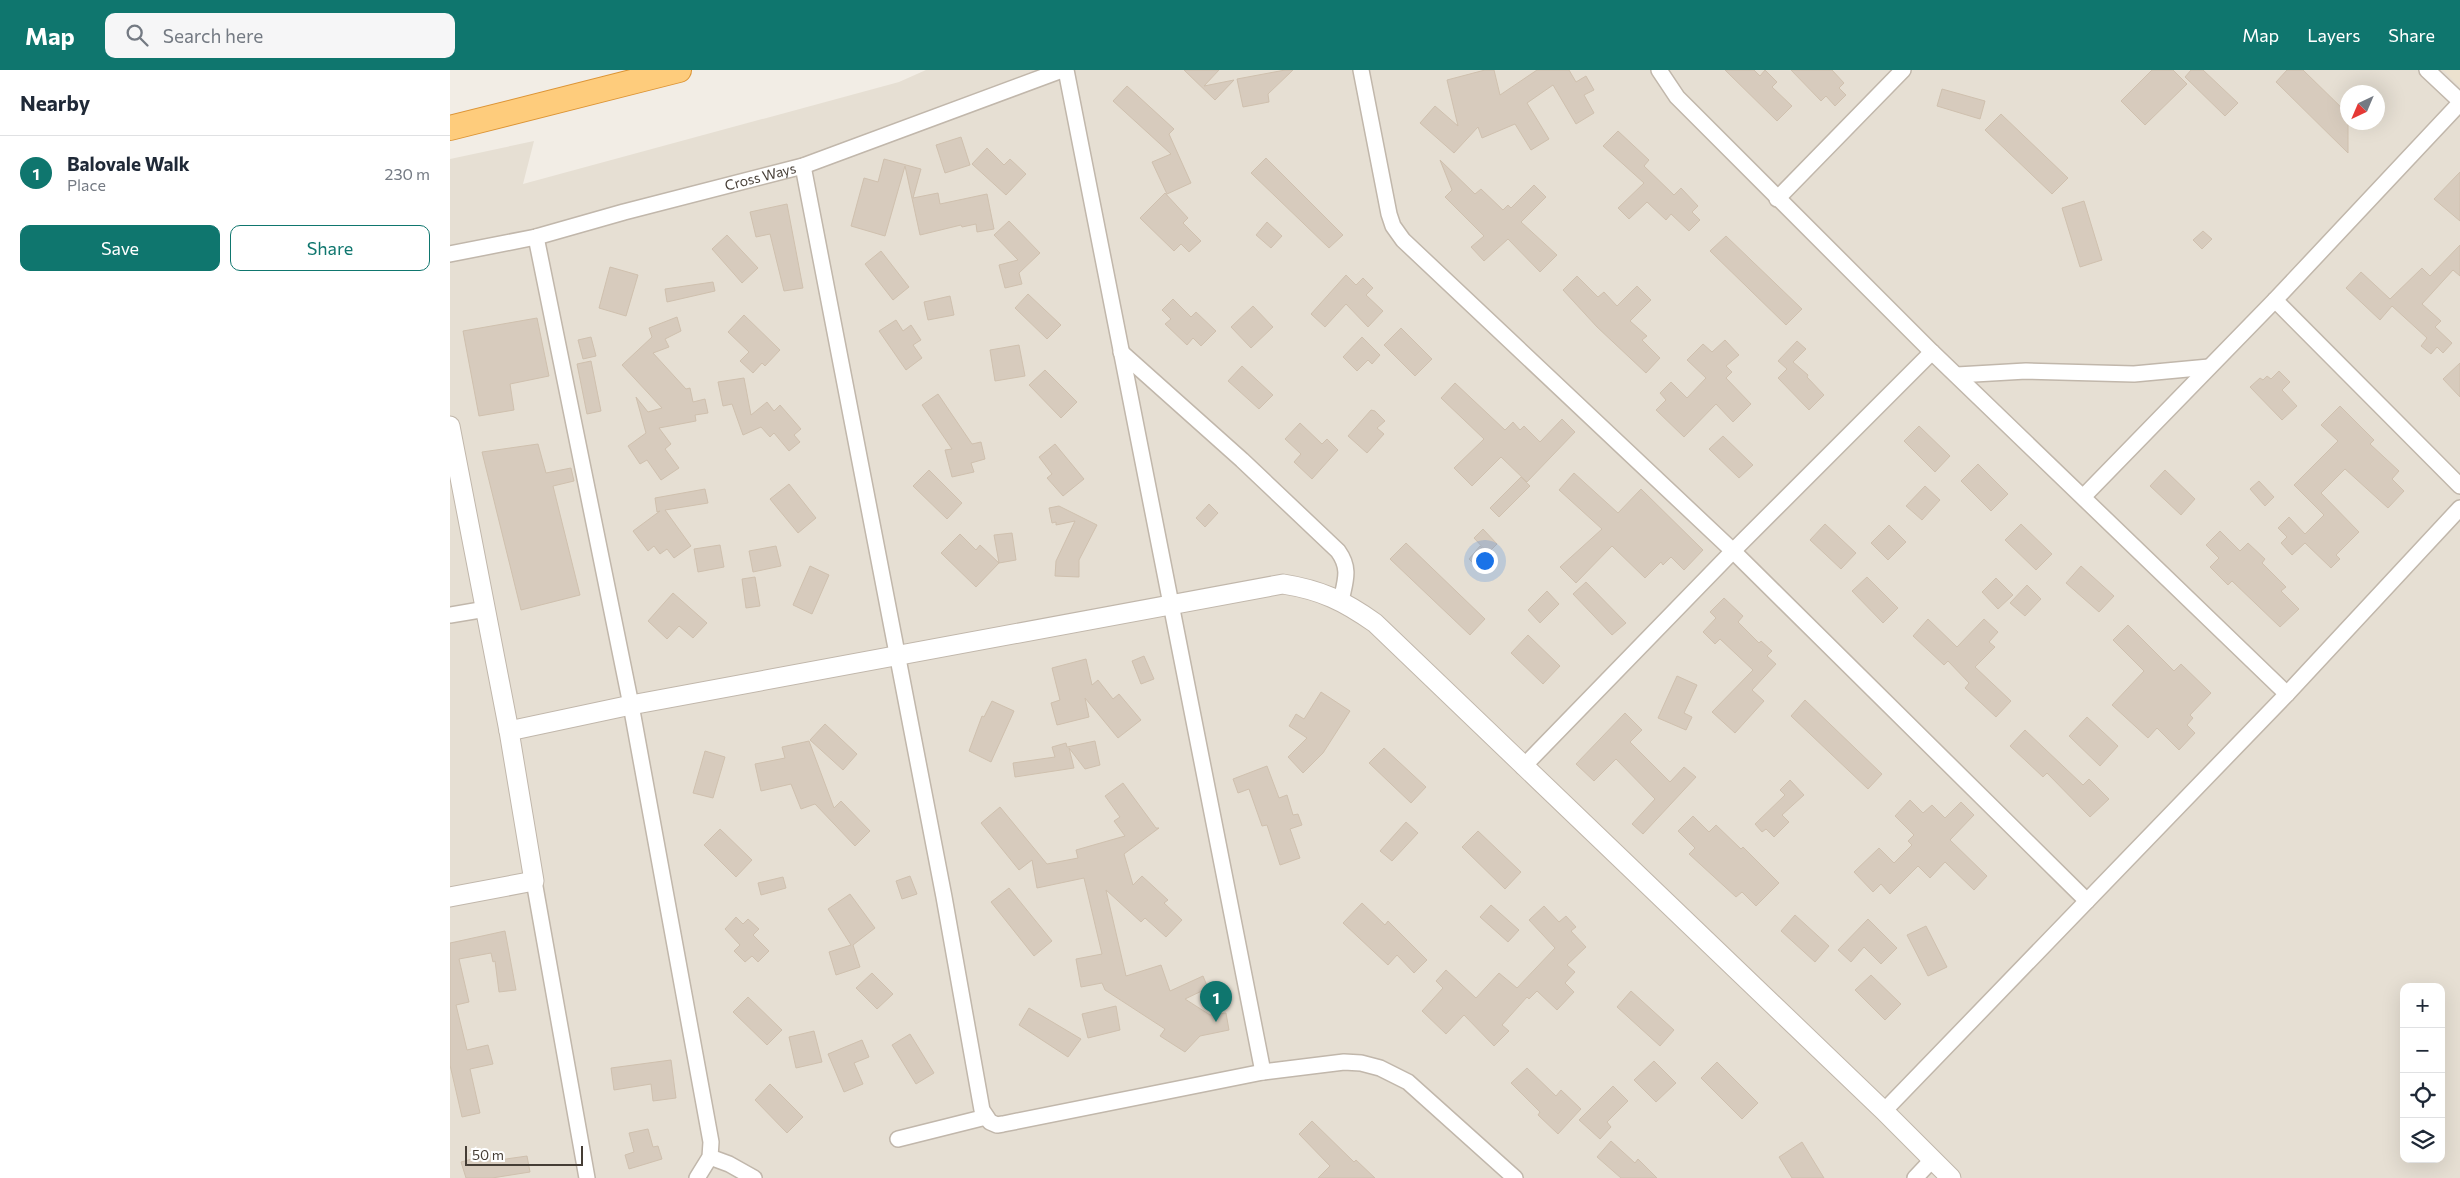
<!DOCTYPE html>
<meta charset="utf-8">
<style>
:root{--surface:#fff;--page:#f6f6f7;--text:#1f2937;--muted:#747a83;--line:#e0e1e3;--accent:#0f766e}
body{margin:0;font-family:Commissioner,sans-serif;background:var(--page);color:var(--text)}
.controls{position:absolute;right:15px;bottom:15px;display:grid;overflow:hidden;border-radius:10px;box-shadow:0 5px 20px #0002}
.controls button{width:45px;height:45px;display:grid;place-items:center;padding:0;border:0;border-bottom:1px solid var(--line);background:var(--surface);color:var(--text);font:25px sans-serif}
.compass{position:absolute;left:1890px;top:15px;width:45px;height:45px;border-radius:50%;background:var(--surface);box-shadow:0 5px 20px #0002;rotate:224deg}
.scale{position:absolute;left:15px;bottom:12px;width:118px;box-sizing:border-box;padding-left:5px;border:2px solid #453d35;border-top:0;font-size:14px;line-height:18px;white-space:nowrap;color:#453d35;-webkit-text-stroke:4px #fff;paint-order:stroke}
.you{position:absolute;left:1034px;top:490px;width:18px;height:18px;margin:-12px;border:4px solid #fff;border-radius:50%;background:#1a73e8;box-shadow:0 0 0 8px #1a73e833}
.badge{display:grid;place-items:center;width:32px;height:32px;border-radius:50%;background:var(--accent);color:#fff;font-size:16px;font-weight:700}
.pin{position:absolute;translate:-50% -41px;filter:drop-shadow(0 1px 2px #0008)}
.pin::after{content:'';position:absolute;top:26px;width:18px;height:15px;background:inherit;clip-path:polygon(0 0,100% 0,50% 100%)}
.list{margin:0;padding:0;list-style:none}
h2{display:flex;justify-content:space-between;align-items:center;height:65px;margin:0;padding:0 20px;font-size:21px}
h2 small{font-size:16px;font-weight:400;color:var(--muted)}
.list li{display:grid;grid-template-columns:32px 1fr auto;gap:15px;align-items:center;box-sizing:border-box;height:75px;padding:0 20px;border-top:1px solid var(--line)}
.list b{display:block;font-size:19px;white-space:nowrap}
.list p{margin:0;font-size:16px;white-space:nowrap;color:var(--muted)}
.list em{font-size:16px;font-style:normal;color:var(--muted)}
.actions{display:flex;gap:10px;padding:15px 20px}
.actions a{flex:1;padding:11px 0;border:1px solid var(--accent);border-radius:10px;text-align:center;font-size:18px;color:var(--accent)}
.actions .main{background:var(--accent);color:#fff}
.icon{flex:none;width:28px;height:28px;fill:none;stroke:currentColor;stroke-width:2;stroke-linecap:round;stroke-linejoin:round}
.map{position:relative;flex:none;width:2010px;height:1108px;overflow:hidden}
header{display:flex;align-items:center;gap:30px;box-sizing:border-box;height:70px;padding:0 25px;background:var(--accent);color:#fff}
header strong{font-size:24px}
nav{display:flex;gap:28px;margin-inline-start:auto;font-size:18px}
.search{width:350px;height:45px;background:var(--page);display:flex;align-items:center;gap:12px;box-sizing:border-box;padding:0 18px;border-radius:10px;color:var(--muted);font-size:19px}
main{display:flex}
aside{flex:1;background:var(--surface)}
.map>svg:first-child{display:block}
.residential{fill:#e6dfd3;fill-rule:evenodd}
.education{fill:#ece2cf}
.building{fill:#d7cbbd;stroke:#cfc0ae}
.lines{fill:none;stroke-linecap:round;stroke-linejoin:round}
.minor-casing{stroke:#c1b7ab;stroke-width:18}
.tertiary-casing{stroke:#c1b7ab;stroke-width:21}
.trunk-casing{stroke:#dc9435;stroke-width:26}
.minor{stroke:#fff;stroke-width:15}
.tertiary{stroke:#fff;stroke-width:19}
.trunk{stroke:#fecc7c;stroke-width:24}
.labels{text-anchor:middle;stroke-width:4;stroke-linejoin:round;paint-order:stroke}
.street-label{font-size:14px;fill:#453d35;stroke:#fff}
</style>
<header>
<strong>Map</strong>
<div class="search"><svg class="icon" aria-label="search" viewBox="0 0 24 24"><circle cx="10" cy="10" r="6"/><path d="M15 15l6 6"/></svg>Search here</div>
<nav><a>Map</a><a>Layers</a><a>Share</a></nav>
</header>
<main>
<aside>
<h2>Nearby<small></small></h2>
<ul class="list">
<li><span class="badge">1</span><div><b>Balovale Walk</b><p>Place</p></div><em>230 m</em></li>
</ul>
<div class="actions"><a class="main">Save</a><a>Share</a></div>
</aside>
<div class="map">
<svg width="2010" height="1108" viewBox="0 0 2010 1108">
<rect width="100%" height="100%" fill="#f2ede5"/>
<path class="residential" d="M476,0h1534v1108h-2010v-1019l84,-18 -11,43 376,-102zM1898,22h30v30h-30zM1954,917h37v172h-37z"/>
<polygon class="education" points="1993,0 2010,0 2010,17"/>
<g class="building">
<polygon points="734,0 769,0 754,16 784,10 765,30"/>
<polygon points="835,0 843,0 818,24 819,32 793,37 787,9"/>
<polygon points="1035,0 1044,0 1050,25 1087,0 1119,0 1126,12 1136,6 1144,20 1134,25 1144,43 1126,54 1103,15 1077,33 1099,69 1081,80 1065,54 1032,68 1028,57 1004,83 970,53 985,36 1008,56 997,10"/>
<polygon points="1275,0 1304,0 1310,6 1315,0 1327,12 1322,17 1342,36 1327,51"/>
<polygon points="1341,0 1382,0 1394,13 1389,18 1396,25 1385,36 1376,26 1371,31"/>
<polygon points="1702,0 1723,0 1737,14 1695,55 1671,31"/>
<polygon points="1741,0 1753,0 1788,33 1775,46 1735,7"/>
<polygon points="1837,0 1853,0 1898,44 1898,83 1826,12"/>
<polygon points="677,16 724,59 719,64 741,113 717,124 702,92 721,84 663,31"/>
<polygon points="1492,19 1535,31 1530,49 1487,36"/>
<polygon points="1551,44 1618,108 1602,124 1535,60"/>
<polygon points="1168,61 1199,90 1194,96 1224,125 1231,118 1248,136 1242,142 1250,150 1239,161 1221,144 1216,150 1197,132 1179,149 1168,138 1194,113 1153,76"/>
<polygon points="511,67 520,95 495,103 486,75"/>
<polygon points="537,78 554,95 560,89 576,104 556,125 522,94"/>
<polygon points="816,88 893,165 879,178 801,103"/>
<polygon points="434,89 471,99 463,128 488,123 490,134 537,124 544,159 527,162 526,154 512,157 511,155 470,165 455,96 435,166 401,156 414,108 428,112"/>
<polygon points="990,90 1025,124 1031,119 1053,140 1058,135 1061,138 1084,115 1096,127 1071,152 1107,185 1090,202 1058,169 1034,191 1021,177 1034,166 995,127 1002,120"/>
<polygon points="2010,102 2010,151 1984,129"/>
<polygon points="715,123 738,148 733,153 751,171 739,182 731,174 724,181 690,148"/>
<polygon points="1634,131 1652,190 1630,197 1612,138"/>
<polygon points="337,134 353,218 334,221 320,164 306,167 300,142"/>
<polygon points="559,151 590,183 569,203 572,214 555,218 549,195 568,190 544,165"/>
<polygon points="817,152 832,166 821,178 806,165"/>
<polygon points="1753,161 1762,169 1752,179 1743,170"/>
<polygon points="277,165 308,198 292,213 262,179"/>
<polygon points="1276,166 1352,239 1336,255 1260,181"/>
<polygon points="2010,175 2010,206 2003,200 1972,234 1991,251 1985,257 2002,273 1993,283 1987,277 1981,284 1971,276 1977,268 1942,236 1930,250 1896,218 1911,202 1940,229 1972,198 1980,206"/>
<polygon points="431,181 459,217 443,230 415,194"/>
<polygon points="160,197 188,205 176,246 149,238"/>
<polygon points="896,205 906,215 913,208 923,218 916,225 933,241 918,257 896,234 875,257 861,244"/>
<polygon points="1127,206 1148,227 1154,222 1167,236 1187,216 1201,230 1180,251 1197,266 1192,270 1210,288 1196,303 1147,257 1113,220"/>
<polygon points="263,212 265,221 217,232 215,219"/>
<polygon points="578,224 611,255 597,269 565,238"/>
<polygon points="500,226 504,245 478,250 474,232"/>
<polygon points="723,229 741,247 746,242 766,261 751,276 743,268 737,275 715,254 721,249 712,240"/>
<polygon points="803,236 823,257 801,278 781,257"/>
<polygon points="294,245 330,280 315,296 312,293 303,303 290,291 299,282 278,262"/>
<polygon points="227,247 231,261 215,269 219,277 203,283 236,319 240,318 243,332 255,329 258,343 245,345 246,351 209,358 221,374 215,379 229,398 211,410 197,390 190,394 178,376 196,363 186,327 198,342 212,338 172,295 202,267 199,258"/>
<polygon points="87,248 99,306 60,314 64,340 29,346 13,261"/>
<polygon points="446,250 453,261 461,255 471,270 463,275 472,288 456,300 429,261"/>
<polygon points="951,258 982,289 965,306 934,275"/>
<polygon points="141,267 146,286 133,289 128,270"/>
<polygon points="912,267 930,285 922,294 918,290 907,301 893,287"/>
<polygon points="1275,270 1289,285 1276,296 1282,302 1276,308 1301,334 1283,352 1266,334 1234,367 1206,340 1216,330 1210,323 1221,312 1237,328 1256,308 1237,290 1253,274 1262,282"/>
<polygon points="1347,271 1356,279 1343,292 1358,305 1357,307 1374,325 1359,340 1328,308 1337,299 1328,291"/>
<polygon points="569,275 575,306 545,311 540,280"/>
<polygon points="141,291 151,341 137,344 127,294"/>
<polygon points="2010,293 2010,327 1993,309"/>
<polygon points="792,296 823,325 809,339 778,311"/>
<polygon points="595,300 627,332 611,348 579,315"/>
<polygon points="1829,301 1840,312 1832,320 1847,336 1832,350 1800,317 1810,308 1813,310 1817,306 1821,309"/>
<polygon points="294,308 301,345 317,332 324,341 330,335 351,359 344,365 350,372 339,381 324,363 320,367 311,357 293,365 282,334 273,336 268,312"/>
<polygon points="1005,313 1055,360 1063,352 1070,360 1074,356 1090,372 1112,349 1125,362 1077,412 1051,387 1022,416 1004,398 1034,369 991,328"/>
<polygon points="488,324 522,374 531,372 535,389 521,393 524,402 502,407 495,380 502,379 472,335"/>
<polygon points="1890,336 1924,370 1920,374 1949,401 1942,409 1954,421 1938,438 1895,399 1871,423 1909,462 1886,485 1890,489 1881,498 1855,473 1842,485 1831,473 1837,467 1828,458 1839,447 1855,464 1874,445 1844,415 1888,371 1871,355"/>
<polygon points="921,340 925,341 935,351 927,358 934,364 917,383 898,366"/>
<polygon points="850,353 872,374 877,369 888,380 862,409 844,392 851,384 835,369"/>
<polygon points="1469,356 1500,386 1485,402 1454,371"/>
<polygon points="1273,366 1303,395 1289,408 1259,379"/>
<polygon points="88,374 96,403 121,398 124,411 103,416 130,525 71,540 32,382"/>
<polygon points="605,374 634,409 613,426 597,408 602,404 589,387"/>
<polygon points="1528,394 1558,424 1541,441 1511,411"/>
<polygon points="479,400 512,433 497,449 463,416"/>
<polygon points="1715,400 1745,429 1731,445 1700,416"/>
<polygon points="1124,403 1168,443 1191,419 1253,480 1234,500 1221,487 1213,495 1211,492 1195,508 1162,476 1126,513 1110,497 1152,459 1109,420"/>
<polygon points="1071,407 1080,416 1049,447 1040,438"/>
<polygon points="1809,411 1824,427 1815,436 1800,419"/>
<polygon points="339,414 366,448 348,463 320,429"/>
<polygon points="1475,416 1490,430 1472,450 1456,436"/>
<polygon points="255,419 258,433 215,440 241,476 224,488 217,479 210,484 204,476 198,481 183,461 210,441 207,442 205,428"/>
<polygon points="759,434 768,443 755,457 746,448"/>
<polygon points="609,436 647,455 629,490 629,507 605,506 606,491 625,451 606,455 606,452 602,453 599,438"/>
<polygon points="1375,454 1406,483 1391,499 1360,470"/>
<polygon points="1571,454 1602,484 1586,500 1555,470"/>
<polygon points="1439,455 1456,472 1438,490 1421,473"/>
<polygon points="1033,459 1047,474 1038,483 1024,468"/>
<polygon points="1770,461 1790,481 1798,473 1815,489 1812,493 1836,517 1831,521 1849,539 1830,557 1782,511 1778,515 1760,497 1769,488 1756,475"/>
<polygon points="562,463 566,490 549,493 544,465"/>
<polygon points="510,464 526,480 530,475 549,493 526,517 491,483"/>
<polygon points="956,473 1035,549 1020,565 940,489"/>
<polygon points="270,475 274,497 248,502 244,479"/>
<polygon points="326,476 331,496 303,502 299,481"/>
<polygon points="1030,476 1041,487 1029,499 1019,489"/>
<polygon points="360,496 379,505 362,544 343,535"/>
<polygon points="1631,496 1664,526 1649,542 1616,513"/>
<polygon points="305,507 310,536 296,538 292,509"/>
<polygon points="1417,507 1448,538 1433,553 1402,521"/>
<polygon points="1546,508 1563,525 1548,539 1532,522"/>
<polygon points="1136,512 1176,553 1162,565 1123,524"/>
<polygon points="1577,515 1591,529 1575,546 1560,533"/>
<polygon points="1097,521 1109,534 1090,553 1078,540"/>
<polygon points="223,523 257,553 243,568 229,556 217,569 198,551"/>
<polygon points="1274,528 1293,546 1288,552 1309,573 1311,571 1322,581 1317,586 1326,594 1302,620 1314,631 1285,663 1262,642 1303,600 1270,569 1265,574 1253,562 1266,548 1260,542"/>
<polygon points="1478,549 1507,577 1534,549 1548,562 1539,572 1545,577 1525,597 1561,631 1546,647 1515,618 1519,613 1498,591 1494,595 1463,566"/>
<polygon points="1678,555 1724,601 1731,594 1761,623 1740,645 1743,648 1737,655 1745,663 1729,680 1707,658 1698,668 1662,635 1694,601 1663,570"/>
<polygon points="1078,565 1110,596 1093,614 1061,583"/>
<polygon points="694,586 704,609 691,614 682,591"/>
<polygon points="636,589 642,615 648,610 663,629 669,624 691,650 668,668 635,628 639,647 607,655 601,633 610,630 602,598"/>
<polygon points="1227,606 1247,615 1234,643 1242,647 1236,660 1208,648"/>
<polygon points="871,622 900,641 873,683 853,703 838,687 857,668 839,656 846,644 854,649"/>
<polygon points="1355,630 1432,704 1418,719 1341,646"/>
<polygon points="542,631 564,641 541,692 519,681 532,646 534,647"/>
<polygon points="1175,643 1192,660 1180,672 1220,712 1234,697 1246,707 1193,764 1182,754 1205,729 1166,689 1144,711 1126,694"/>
<polygon points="1637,647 1668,676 1650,696 1619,666"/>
<polygon points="375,654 407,684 393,700 360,670"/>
<polygon points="1575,660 1633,715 1639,709 1659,729 1640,747 1597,703 1593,707 1560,676"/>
<polygon points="359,671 384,738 391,731 420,761 405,776 365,734 351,739 341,714 311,721 305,694 335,688 332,677"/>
<polygon points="645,671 650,695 635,699 619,678 624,698 565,707 563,693 605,687 602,677 616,673 617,677"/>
<polygon points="934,678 976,717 961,733 919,693"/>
<polygon points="255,681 275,687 263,728 243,723"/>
<polygon points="817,696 829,728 837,725 843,745 848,744 852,755 840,759 850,788 830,795 817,755 812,756 799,719 788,723 783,709"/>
<polygon points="1340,710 1354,725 1332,745 1339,752 1324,767 1316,759 1312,762 1305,754 1335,725 1330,720"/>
<polygon points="673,713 706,758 709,758 674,784 683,815 692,806 718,830 714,833 732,850 716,867 695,848 691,852 656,820 676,906 711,895 720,921 753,906 758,918 735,929 760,945 776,943 779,960 750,966 735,982 710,966 715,959 655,920 652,913 631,917 626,889 652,884 634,808 587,818 582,790 569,800 531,753 550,737 597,794 628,788 626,780 675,766 664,751 670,747 655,726"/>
<polygon points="1460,730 1473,743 1482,735 1495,748 1511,732 1524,745 1500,770 1537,806 1524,820 1495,792 1480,808 1468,796 1440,824 1431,814 1423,822 1404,802 1429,778 1444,793 1462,775 1458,771 1464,765 1445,746"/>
<polygon points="1243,746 1259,762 1266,755 1291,779 1293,777 1329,813 1306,836 1292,822 1286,827 1239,784 1245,778 1228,761"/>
<polygon points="956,752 968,763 942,791 930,781"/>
<polygon points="270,759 302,790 286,807 254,775"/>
<polygon points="1028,761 1071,802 1055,819 1012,777"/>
<polygon points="460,806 467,824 452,829 446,811"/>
<polygon points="333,807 336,818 311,825 308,813"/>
<polygon points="559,818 602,871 584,886 541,832"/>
<polygon points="400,824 425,858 403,875 410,897 386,905 379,882 401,875 378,839"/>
<polygon points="912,833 935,855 938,851 977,890 964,903 947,885 938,895 893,853"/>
<polygon points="1041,835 1069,860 1058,872 1030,847"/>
<polygon points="1094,836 1109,852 1116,846 1126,857 1121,861 1136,877 1117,895 1125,902 1115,913 1124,922 1107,940 1087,921 1079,929 1077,927 1052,955 1059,961 1044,976 1014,945 996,964 972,941 993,918 986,911 996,900 1026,928 1049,903 1067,918 1105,878 1079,850"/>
<polygon points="1345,845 1379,876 1365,892 1331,861"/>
<polygon points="286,847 293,854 298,849 309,859 303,865 319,881 308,892 302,886 295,892 284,881 290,875 275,859"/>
<polygon points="1418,849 1447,878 1431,894 1414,877 1401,892 1388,880"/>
<polygon points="1476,856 1497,897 1478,906 1457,865"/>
<polygon points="55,861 66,920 49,922 45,891 43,892 41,883 9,889 19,932 6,935 17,980 38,975 43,994 20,999 30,1043 12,1047 0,995 0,873"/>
<polygon points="422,903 443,924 427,939 406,918"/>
<polygon points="1421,905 1451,934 1435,950 1405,920"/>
<polygon points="1181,921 1224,960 1210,976 1167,937"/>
<polygon points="298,927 332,960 317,975 283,942"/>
<polygon points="666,936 670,960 638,968 632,944"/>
<polygon points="579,938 631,969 618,987 569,955"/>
<polygon points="364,961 372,992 346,998 339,967"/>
<polygon points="460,964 484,1003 466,1014 442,975"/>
<polygon points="412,970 419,987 404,993 413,1014 394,1022 378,984"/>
<polygon points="221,990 226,1028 203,1031 201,1014 164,1020 161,998"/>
<polygon points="1204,991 1226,1013 1206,1032 1184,1010"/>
<polygon points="1267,992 1308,1033 1292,1049 1251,1008"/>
<polygon points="1077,998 1106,1026 1111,1020 1131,1039 1108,1064 1088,1045 1090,1042 1061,1013"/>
<polygon points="320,1014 353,1047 337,1063 305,1030"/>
<polygon points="1163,1016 1178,1031 1157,1052 1161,1057 1150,1069 1129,1050"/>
<polygon points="862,1051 904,1092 906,1090 925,1108 868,1108 880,1096 849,1064"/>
<polygon points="198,1059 203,1077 208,1076 212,1089 179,1099 175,1085 184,1082 179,1063"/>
<polygon points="1161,1071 1185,1093 1188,1089 1207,1108 1171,1108 1147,1087"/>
<polygon points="1352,1072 1374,1108 1342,1108 1329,1087"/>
<polygon points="40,1084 42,1091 77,1086 80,1102 42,1108 16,1108 11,1092"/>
</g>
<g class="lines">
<defs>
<g id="minor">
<polyline points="616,0 813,1002"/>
<polyline points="911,0 939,144 943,156 953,170 1283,481 1637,831"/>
<polyline points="1209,0 1227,27 1482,282"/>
<polyline points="1977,0 2010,31"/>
<polyline points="353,96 494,827 532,1040 540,1052 547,1055 553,1054 813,1002 894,992 911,993 930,998 958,1012 1065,1108"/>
<polyline points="1327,129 1453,0"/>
<polyline points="86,167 181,635 261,1072 260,1087 247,1108"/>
<path id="s1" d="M0,184l86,-17 88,-25 179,-46 259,-96"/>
<polyline points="1825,230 2010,416"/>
<path d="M671,282l121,108 96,91c13,18 7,30 3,50"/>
<polyline points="1507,305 1576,301 1684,304 1759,297"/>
<polyline points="1634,426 1825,230 2010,33"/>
<polyline points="0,545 36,539"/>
<polyline points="1073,697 1283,481 1482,282 1837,624"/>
<polyline points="84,811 137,1108"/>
<polyline points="1434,1041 1837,624 2010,438"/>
<polyline points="448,1069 536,1047"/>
<polyline points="260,1087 279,1094 304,1108"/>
<polyline points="1465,1108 1482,1090"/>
</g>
<g id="tertiary">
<path d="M0,356l59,305 122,-26 652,-121c38,6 61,17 92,39l509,488 67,67"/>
<polyline points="0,827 84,811 59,661"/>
</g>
<polyline id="trunk" points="0,58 229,0"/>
</defs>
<use href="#minor" class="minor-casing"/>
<use href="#tertiary" class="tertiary-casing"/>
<use href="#trunk" class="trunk-casing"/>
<use href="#minor" class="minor"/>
<use href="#tertiary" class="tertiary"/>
<use href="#trunk" class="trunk"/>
</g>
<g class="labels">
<g class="street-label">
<text dy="5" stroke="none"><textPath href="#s1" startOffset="320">Cross Ways</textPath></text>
</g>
</g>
</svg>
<div class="controls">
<button>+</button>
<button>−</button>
<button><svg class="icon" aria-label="locate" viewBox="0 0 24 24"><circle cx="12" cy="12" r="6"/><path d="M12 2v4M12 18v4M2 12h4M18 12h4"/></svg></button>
<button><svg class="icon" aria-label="layers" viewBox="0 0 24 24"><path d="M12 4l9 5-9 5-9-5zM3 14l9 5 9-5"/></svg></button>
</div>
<svg class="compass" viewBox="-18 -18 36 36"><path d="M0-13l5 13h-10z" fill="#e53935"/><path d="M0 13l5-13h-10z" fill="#747a83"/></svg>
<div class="scale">50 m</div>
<div class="you"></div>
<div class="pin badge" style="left:766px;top:952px">1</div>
</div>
</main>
